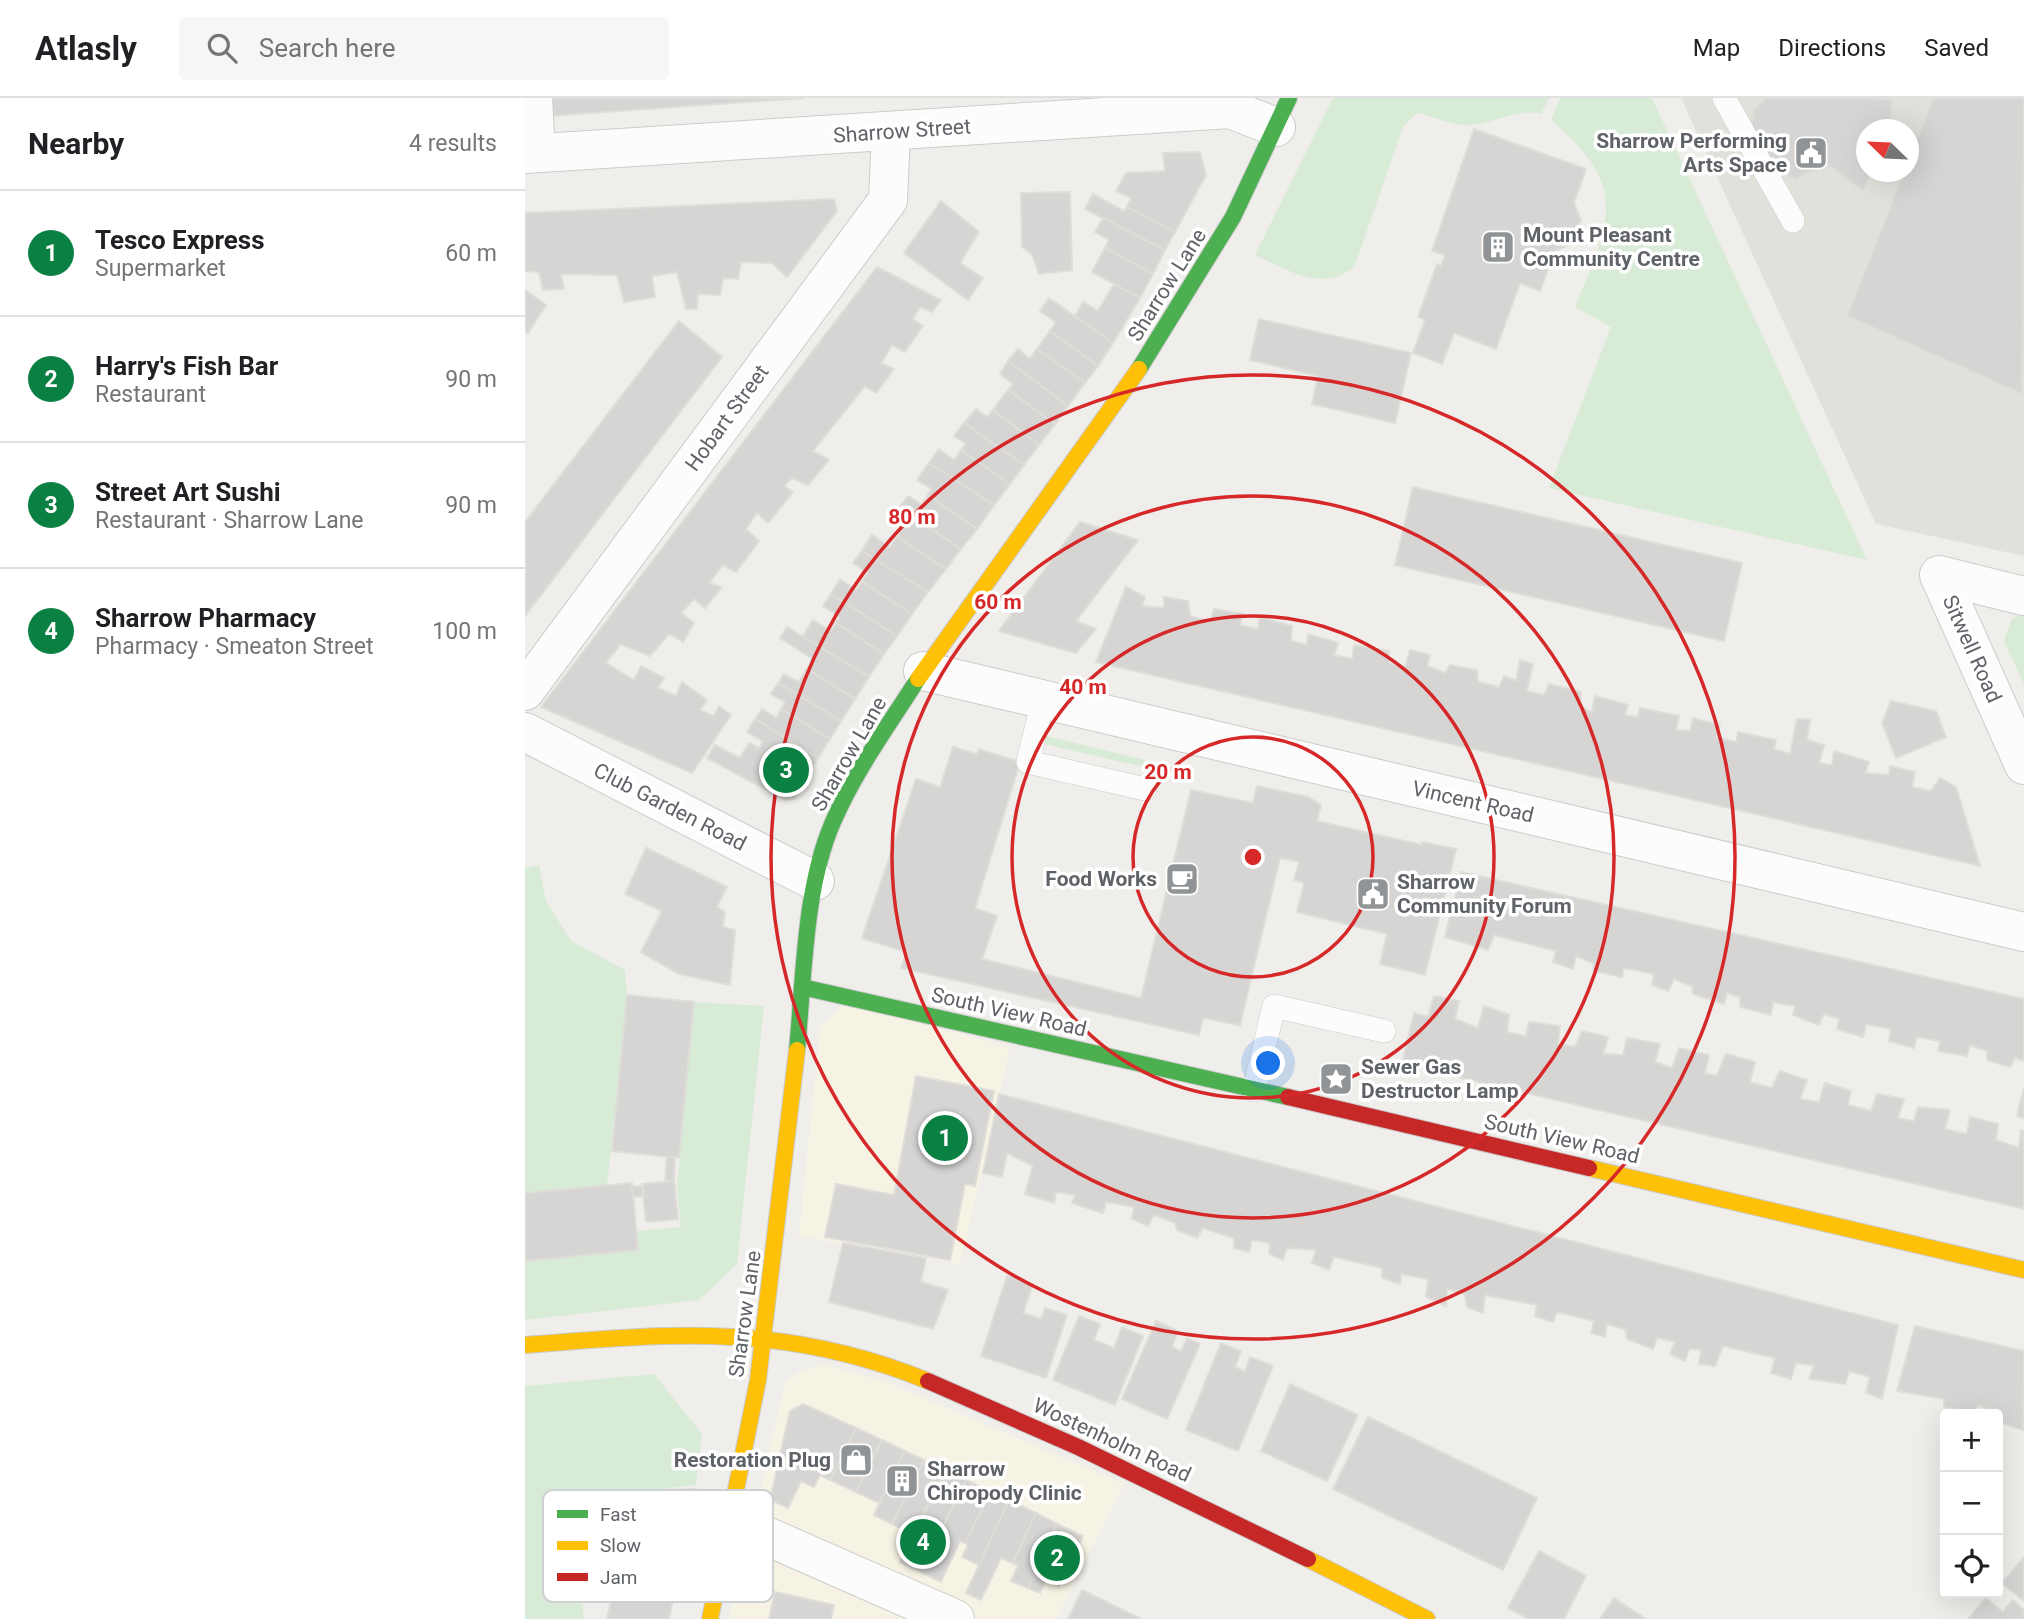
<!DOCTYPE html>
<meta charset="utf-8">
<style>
:root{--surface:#fff;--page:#f6f6f6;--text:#202124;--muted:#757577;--line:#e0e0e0;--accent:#0b8043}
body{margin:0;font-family:Roboto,sans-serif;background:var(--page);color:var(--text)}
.controls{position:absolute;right:21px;bottom:21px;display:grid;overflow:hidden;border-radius:7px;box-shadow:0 7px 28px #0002}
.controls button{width:63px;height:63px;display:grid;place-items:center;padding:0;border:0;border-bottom:2px solid var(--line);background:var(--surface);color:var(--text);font:35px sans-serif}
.compass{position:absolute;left:1331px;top:21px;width:63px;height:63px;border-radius:50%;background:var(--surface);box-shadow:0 7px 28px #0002;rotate:293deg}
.you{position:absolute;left:744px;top:966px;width:24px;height:24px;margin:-18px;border:5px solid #fff;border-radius:50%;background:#1a73e8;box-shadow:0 0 0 10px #1a73e833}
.badge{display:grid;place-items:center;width:46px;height:46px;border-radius:50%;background:var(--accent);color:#fff;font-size:23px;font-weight:700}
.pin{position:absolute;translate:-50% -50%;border:4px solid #fff;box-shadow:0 2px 7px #0006}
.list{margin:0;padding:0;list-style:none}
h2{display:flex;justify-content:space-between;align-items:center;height:91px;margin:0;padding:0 28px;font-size:30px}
h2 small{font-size:23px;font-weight:400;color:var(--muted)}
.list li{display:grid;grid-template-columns:46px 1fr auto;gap:21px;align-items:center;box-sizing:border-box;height:126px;padding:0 28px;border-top:2px solid var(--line)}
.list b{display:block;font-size:26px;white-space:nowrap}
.list p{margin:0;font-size:23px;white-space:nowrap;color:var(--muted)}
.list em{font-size:23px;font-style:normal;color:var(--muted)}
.icon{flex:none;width:38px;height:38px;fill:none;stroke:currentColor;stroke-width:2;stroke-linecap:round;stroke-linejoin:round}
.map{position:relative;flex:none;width:1499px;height:1521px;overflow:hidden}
header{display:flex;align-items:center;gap:42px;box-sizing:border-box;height:98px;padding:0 35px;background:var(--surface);border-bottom:2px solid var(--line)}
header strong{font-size:33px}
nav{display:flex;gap:38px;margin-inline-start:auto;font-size:24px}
.search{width:490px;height:63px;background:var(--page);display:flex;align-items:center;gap:18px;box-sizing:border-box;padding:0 24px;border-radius:7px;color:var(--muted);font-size:26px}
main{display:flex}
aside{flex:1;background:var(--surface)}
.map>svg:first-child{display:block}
.commercial{fill:#f7f3e4}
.education{fill:#e2e0da;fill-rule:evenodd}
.green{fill:#d8ebd6}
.building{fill:#d6d5d3;stroke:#deddd9;stroke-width:2}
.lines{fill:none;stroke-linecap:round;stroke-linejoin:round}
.lane-casing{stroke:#cbcccc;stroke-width:24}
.street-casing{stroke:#cbcccc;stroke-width:40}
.fast-casing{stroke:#cacacb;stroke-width:18}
.slow-casing{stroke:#cacacb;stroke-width:18}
.jam-casing{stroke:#cacacb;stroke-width:18}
.lane{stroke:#fdfcfc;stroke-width:23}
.street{stroke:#fdfcfc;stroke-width:38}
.fast{stroke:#4caf50;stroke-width:16}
.slow{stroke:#ffc107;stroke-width:16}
.jam{stroke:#c62828;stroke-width:16}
.ring{fill:none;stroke:#d62828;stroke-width:3.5}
.labels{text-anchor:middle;stroke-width:7;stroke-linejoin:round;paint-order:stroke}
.street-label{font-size:21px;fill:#5f6368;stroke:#fff}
.poi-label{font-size:21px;font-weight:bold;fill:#5f6368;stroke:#fff;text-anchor:start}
.key{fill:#fff;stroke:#cfd0d2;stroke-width:2}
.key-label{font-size:19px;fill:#5f6368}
.centre{fill:#d62828;stroke:#fff;stroke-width:3.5}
.ring-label{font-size:21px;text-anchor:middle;font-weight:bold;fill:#d62828;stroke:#fff;stroke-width:7;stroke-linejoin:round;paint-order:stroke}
</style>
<header>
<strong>Atlasly</strong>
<div class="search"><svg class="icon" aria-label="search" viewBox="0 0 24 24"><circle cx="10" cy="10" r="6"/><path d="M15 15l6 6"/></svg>Search here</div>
<nav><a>Map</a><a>Directions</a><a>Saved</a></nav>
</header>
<main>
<aside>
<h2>Nearby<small>4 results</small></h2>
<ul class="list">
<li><span class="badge">1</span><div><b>Tesco Express</b><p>Supermarket</p></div><em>60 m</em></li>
<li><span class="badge">2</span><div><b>Harry's Fish Bar</b><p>Restaurant</p></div><em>90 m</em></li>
<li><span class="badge">3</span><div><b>Street Art Sushi</b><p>Restaurant · Sharrow Lane</p></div><em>90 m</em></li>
<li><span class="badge">4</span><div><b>Sharrow Pharmacy</b><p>Pharmacy · Smeaton Street</p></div><em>100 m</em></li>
</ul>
</aside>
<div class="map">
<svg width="1499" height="1521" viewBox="0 0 1499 1521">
<rect width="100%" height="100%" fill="#efeeea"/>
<g class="commercial">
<polygon points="320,905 485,949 435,1166 274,1138 295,930"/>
<polygon points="299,1267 362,1284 599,1386 531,1521 204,1521 261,1284 276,1273"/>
</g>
<path class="education" d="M1156,0h343v458l-148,-32zM1342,32h42v42h-42z"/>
<g class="green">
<path d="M808,0h216l-8,16c-25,-6 -46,9 -70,11 -16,2 -38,-9 -54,-12l-14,14 -48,138c-30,30 -69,4 -100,-10z"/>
<path d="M1035,0h92l215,462 -318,-72 62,-161 -36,-20c35,-86 56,-119 -24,-187z"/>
<polygon points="1499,516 1499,586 1479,543 1487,521"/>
<polygon points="521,638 620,662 618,669 519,646"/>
<polygon points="14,767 21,803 46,843 100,872 102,897 82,1088 0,1095 0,770"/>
<polygon points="169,904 239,908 212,1166 174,1202 0,1222 0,1163 112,1152 111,1133 156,1129 152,1088"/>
<polygon points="129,1276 177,1336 171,1387 44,1402 59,1521 0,1521 0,1288"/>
</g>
<g class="building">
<polygon points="22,0 279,0 23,18"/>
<polygon points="1241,0 1367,1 1364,32 1342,32 1342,74 1348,74 1338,93 1302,66 1271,81 1239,69 1224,43 1229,11"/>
<polygon points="1408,0 1499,0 1497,296 1322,218 1379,74 1384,74 1384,62"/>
<polygon points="949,31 1061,71 1049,105 1056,122 1046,146 1030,153 1015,193 995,185 971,251 929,235 917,266 888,255 900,222 893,219 912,166 916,168 920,157 907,153"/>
<polygon points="675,54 681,77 650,134 602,109 606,100 591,93 601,75 640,73 638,55"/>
<polygon points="545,94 547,172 514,176 507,156 497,149 496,95"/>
<polygon points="568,96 599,113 602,109 650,134 640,152 560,111"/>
<polygon points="309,101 312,113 262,179 247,165 216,164 213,181 198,180 195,197 173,196 172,211 161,211 152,174 127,178 130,199 99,204 92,177 36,176 39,191 18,192 14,174 0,173 0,115"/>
<polygon points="416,103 454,134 435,165 458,180 443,202 379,155"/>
<polygon points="578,120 640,152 628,176 580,150 584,142 570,134"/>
<polygon points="580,150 628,176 615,200 567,174"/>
<polygon points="352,169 416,202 407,214 395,209 388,221 398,228 380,254 367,247 356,265 369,271 351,295 340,288 288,353 304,362 283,387 267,380 259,388 268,394 243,425 232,415 221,431 234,443 211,474 198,467 184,485 197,489 180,510 169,501 156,515 169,525 158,544 144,536 125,558 96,546 81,565 109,582 116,568 139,580 133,590 151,598 157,584 182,602 175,612 189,618 194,608 206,617 167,675 16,609"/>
<polygon points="589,186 615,200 588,245 550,218 558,204 573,213"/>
<polygon points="0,192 21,207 3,235 0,233"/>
<polygon points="524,200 588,245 573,268 525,233 531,224 515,213"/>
<polygon points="734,221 886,255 870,325 787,306 793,278 725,262"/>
<polygon points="154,223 197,259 0,518 0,424"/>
<polygon points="525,233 573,268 560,285 512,251"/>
<polygon points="493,251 505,261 512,251 560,285 543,308 483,263"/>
<polygon points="483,263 543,308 530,326 483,292 488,286 475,276"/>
<polygon points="483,292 530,326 514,347 468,312"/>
<polygon points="451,311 462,319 468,312 514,347 499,367 439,325"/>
<polygon points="439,325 499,367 485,386 436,352 441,346 429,338"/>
<polygon points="414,351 429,362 436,352 485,386 469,407 404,365"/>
<polygon points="404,365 469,407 452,431 403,397 407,391 392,382"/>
<polygon points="888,389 1217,465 1199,543 870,467"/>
<polygon points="403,397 452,431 436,451 374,410 383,398 397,407"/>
<polygon points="374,410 436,451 421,471 372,439 378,431 365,422"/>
<polygon points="555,424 613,442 551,523 571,531 551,555 474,533"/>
<polygon points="347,437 365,449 372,439 421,471 403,494 337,453"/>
<polygon points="337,453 403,494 387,516 337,484 343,475 328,465"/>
<polygon points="315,481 331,492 337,484 387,516 372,538 306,496"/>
<polygon points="601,489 620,499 617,508 639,510 639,499 663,503 665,518 685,524 689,511 718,516 715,527 733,531 734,519 767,528 766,543 782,547 783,536 813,545 809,557 827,561 829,547 864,553 864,565 880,569 885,552 905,557 902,568 920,575 925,567 952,572 953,584 974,589 979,578 991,583 995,562 1008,566 1002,593 1019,597 1024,586 1056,594 1055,609 1067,614 1070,598 1103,607 1100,617 1113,619 1115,610 1154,618 1151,632 1165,633 1168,620 1195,627 1191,639 1211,644 1213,634 1251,642 1249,651 1265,656 1272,621 1285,622 1282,642 1299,647 1294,665 1307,667 1309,653 1344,664 1340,675 1364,677 1365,668 1390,674 1387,689 1406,693 1415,680 1431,689 1455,768 571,564"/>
<polygon points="306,496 372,538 359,556 311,525 315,519 298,508"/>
<polygon points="288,522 306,533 311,525 359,556 344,579 278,538"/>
<polygon points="262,529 344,579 330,601 282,571 288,561 255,540"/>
<polygon points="282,571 330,601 316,623 253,585 259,576 274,584"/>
<polygon points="253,585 316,623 305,641 256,611 260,604 246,596"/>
<polygon points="1366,603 1411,613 1421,639 1371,660 1357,625"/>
<polygon points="237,611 251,620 256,611 305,641 293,660 230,621"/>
<polygon points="230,621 293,660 270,700 260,702 182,660 190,647 215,660 224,645 234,650 238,643 222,634"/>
<polygon points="428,649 452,656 454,651 495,664 450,810 472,818 457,861 616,900 666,692 728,705 732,688 783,699 796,707 792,723 897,747 897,744 931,751 900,877 855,866 862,836 772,814 779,785 769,782 774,764 755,760 715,927 678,920 674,937 376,870 382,854 337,840 391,681 415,689"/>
<polygon points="121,750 202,789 192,809 200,814 198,829 210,832 205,887 154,876 116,854 137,813 100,796"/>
<polygon points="936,774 1499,901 1499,963 1490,960 1485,969 1462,962 1462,953 1445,947 1442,958 1413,953 1415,943 1392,939 1389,950 1364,943 1366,931 1341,926 1338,939 1312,931 1314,921 1299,916 1294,927 1268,917 1270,908 1248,904 1246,917 1215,909 1215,899 1202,895 1199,906 1168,896 1167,888 1149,881 1143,893 1127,887 1129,876 1099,870 1097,879 1069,873 1068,865 1051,858 1048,871 1028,864 1031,853 969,837 963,852 920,839"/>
<polygon points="102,897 169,904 154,1060 87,1053"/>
<polygon points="909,898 934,903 930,921 953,930 959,908 984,917 982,934 1001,938 1004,924 1035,928 1033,946 1050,949 1057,933 1083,939 1078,956 1098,957 1102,940 1135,946 1130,964 1147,970 1154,950 1184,957 1180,976 1192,977 1201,956 1230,964 1225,984 1247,990 1255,973 1282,982 1275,1001 1294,1004 1300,985 1326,993 1323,1007 1346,1013 1352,996 1379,1001 1373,1020 1389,1023 1393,1009 1425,1012 1420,1031 1442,1036 1445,1019 1473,1026 1471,1042 1494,1050 1496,1032 1499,1033 1499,1111 877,966 889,915 903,919"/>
<polygon points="391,978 469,993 450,1088 440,1086 425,1162 300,1139 311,1086 369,1097"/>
<polygon points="1499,990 1499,1021 1492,1018"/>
<polygon points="474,996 1373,1227 1357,1301 1341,1295 1345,1279 1324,1273 1320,1286 1284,1281 1289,1267 1271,1265 1266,1281 1246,1275 1250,1260 1198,1248 1190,1268 1174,1266 1176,1252 1164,1251 1160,1263 1145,1256 1150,1244 1132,1240 1128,1251 1102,1241 1101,1232 1082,1226 1080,1239 1066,1235 1069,1223 1032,1214 1028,1224 1010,1218 1012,1207 960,1197 958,1215 942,1209 940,1196 922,1191 921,1208 901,1199 903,1181 876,1176 875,1186 857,1180 857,1170 809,1159 804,1172 787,1165 791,1152 762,1150 758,1162 744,1156 745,1145 727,1142 724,1154 709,1150 709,1140 678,1130 672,1140 652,1132 650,1125 629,1117 623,1128 607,1121 609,1109 581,1104 578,1115 547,1105 550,1097 531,1094 529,1105 500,1096 508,1068 482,1055 477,1079 458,1075"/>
<polygon points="142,1059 150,1059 149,1083 140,1084"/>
<polygon points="149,1083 153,1121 121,1124 117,1086"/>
<polygon points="107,1085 113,1152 0,1163 0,1095"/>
<polygon points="118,1088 118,1098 108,1099 107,1089"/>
<polygon points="318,1145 401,1160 396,1184 423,1192 408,1231 304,1204"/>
<polygon points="482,1178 508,1186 498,1215 516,1221 520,1210 542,1217 521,1280 456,1258"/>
<polygon points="554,1218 575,1226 569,1242 589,1250 597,1229 618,1238 590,1307 528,1282"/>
<polygon points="631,1223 653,1233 647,1249 656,1253 662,1240 675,1246 642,1321 597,1301"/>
<polygon points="1390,1228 1499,1253 1498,1332 1473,1324 1473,1314 1453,1307 1448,1316 1419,1309 1419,1301 1372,1293"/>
<polygon points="696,1245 716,1253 710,1269 720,1273 725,1259 748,1268 713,1353 661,1332"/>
<polygon points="765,1286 833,1317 802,1383 736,1353"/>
<polygon points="278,1306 331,1330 305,1382 295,1377 289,1389 276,1383 263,1410 245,1402 265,1313"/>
<polygon points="843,1319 1012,1400 978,1472 808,1391"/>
<polygon points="331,1330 357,1342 331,1394 305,1382"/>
<polygon points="357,1342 380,1353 354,1405 331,1394"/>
<polygon points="380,1353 399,1362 367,1426 349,1417"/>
<polygon points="399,1362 421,1372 394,1423 388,1420 382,1433 367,1426"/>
<polygon points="421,1372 441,1382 396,1474 375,1464"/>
<polygon points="441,1382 466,1394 440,1445 435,1443 416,1484 396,1474"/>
<polygon points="171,1391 144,1521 82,1521 111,1393"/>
<polygon points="466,1394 484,1402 454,1467 437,1459 443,1447 440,1445"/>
<polygon points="484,1402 511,1415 488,1465 476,1460 456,1502 441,1495"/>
<polygon points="511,1415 532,1426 503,1490 486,1483 493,1468 488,1465"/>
<polygon points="532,1426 558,1438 534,1488 521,1482 515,1495 503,1490"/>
<polygon points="1014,1453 1061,1478 1039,1521 1004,1521 983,1510"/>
<polygon points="1499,1459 1499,1503 1477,1485"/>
<polygon points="557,1492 616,1521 543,1521"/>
<polygon points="250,1494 309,1507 306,1521 244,1521"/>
<polygon points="1089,1500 1121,1521 1075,1521"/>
<polygon points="1461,1500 1478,1514 1488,1502 1499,1512 1499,1521 1443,1521"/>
</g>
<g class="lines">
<defs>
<g id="lane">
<polyline points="1199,0 1268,123"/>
<polyline points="518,603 503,664 620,691"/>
<polyline points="729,992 749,908 859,933"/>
</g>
<g id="street">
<polyline points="8,0 11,55"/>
<polyline points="0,56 705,11 751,29"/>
<polyline points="1499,498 1414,477 1499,667"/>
<polyline points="398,573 1499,834"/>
<polyline points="0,593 363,102 366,34"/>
<polyline points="0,634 290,783"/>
<polyline points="205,1422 430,1521"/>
</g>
<g id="fast">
<polyline points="614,271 708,119 764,0"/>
<polyline points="277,889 763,999"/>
<path d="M272,952c7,-72 7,-162 36,-228 22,-51 55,-96 85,-143"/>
</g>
<g id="slow">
<polyline points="393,581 614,271"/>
<polyline points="1064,1070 1499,1172"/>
<path d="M0,1247c149,-12 261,-22 403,36"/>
<polyline points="783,1461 902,1521"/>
<polyline points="185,1521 233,1282 272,952"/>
</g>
<g id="jam">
<polyline points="763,999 1064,1070"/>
<polyline points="403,1283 553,1349 783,1461"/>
</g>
</defs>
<use href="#lane" class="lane-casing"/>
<use href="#street" class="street-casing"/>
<use href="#fast" class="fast-casing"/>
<use href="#slow" class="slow-casing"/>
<use href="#jam" class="jam-casing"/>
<use href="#lane" class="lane"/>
<use href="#street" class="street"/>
<use href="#fast" class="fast"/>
<use href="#slow" class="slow"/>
<use href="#jam" class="jam"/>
</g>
<g class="ring">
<circle cx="728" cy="759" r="120"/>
<circle cx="728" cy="759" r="241"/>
<circle cx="728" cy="759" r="361"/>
<circle cx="728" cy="759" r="482"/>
</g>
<defs>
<symbol id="civic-square" viewBox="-11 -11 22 22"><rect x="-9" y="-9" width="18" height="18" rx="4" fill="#919496" stroke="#fff"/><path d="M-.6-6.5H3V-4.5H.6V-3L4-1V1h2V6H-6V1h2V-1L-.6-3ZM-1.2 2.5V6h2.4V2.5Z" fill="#fff"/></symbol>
<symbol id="building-square" viewBox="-11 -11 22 22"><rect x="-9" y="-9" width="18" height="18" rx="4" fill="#919496" stroke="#fff"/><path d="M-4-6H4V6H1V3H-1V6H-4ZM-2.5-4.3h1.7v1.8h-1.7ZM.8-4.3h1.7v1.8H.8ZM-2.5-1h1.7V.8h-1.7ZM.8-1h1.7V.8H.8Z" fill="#fff"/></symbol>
<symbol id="cafe-square" viewBox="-11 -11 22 22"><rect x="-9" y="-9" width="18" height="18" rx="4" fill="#919496" stroke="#fff"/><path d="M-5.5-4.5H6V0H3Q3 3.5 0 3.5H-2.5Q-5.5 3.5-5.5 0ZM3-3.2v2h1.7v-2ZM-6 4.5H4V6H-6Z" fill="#fff"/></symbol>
<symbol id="sight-square" viewBox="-11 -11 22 22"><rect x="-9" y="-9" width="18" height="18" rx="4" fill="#919496" stroke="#fff"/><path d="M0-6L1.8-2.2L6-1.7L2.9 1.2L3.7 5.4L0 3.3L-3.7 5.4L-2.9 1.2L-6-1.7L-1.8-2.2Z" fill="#fff"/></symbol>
<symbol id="shop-square" viewBox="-11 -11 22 22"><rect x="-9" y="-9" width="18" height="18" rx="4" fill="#919496" stroke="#fff"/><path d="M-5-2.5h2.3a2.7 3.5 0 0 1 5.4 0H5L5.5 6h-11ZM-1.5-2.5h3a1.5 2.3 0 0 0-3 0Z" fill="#fff"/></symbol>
</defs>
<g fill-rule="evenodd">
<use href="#civic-square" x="1267" y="36" width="38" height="38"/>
<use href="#building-square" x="954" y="130" width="38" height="38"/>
<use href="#cafe-square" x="638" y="762" width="38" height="38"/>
<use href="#civic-square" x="829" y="777" width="38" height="38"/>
<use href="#sight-square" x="792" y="962" width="38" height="38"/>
<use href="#shop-square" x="312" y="1343" width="38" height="38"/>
<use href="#building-square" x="358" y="1364" width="38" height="38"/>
</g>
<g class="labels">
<g class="street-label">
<text transform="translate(377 33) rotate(-4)" y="7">Sharrow Street</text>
<text transform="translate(642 187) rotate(-58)" y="7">Sharrow Lane</text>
<text transform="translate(202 320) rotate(-54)" y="7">Hobart Street</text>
<text transform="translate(1447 551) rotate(66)" y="7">Sitwell Road</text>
<text transform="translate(324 656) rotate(-60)" y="7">Sharrow Lane</text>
<text transform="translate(948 704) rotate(13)" y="7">Vincent Road</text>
<text transform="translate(145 709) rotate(27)" y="7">Club Garden Road</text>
<text transform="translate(484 914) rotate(13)" y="7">South View Road</text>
<text transform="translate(1037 1041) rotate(13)" y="7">South View Road</text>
<text transform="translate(220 1216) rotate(-82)" y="7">Sharrow Lane</text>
<text transform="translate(587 1342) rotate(25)" y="7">Wostenholm Road</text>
</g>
<g class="poi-label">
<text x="1262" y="50" text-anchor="end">Sharrow Performing<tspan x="1262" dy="24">Arts Space</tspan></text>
<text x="998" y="144">Mount Pleasant<tspan x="998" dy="24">Community Centre</tspan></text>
<text x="632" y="788" text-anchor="end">Food Works</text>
<text x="872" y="791">Sharrow<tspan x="872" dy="24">Community Forum</tspan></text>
<text x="836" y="976">Sewer Gas<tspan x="836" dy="24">Destructor Lamp</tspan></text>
<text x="306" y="1369" text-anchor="end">Restoration Plug</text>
<text x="402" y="1378">Sharrow<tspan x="402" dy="24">Chiropody Clinic</tspan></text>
</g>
</g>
<rect x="18" y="1392" width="230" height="112" rx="10" class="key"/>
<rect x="32" y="1412" width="31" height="8" fill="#4caf50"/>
<rect x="32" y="1443" width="31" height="9" fill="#ffc107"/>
<rect x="32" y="1475" width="31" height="8" fill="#c62828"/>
<g class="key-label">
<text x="75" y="1423">Fast</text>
<text x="75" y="1454">Slow</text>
<text x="75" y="1486">Jam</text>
</g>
<circle cx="728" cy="759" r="10" class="centre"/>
<g class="ring-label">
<text x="387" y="426">80 m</text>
<text x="473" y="511">60 m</text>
<text x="558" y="596">40 m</text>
<text x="643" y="681">20 m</text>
</g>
</svg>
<div class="controls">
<button>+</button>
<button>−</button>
<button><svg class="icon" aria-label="locate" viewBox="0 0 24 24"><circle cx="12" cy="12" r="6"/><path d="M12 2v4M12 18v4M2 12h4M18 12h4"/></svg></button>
</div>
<svg class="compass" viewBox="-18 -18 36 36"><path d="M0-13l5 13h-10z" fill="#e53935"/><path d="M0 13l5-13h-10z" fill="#757577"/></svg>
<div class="you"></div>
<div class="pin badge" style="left:420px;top:1040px">1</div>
<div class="pin badge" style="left:532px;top:1460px">2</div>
<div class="pin badge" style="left:261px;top:672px">3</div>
<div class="pin badge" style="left:398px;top:1444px">4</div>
</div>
</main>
